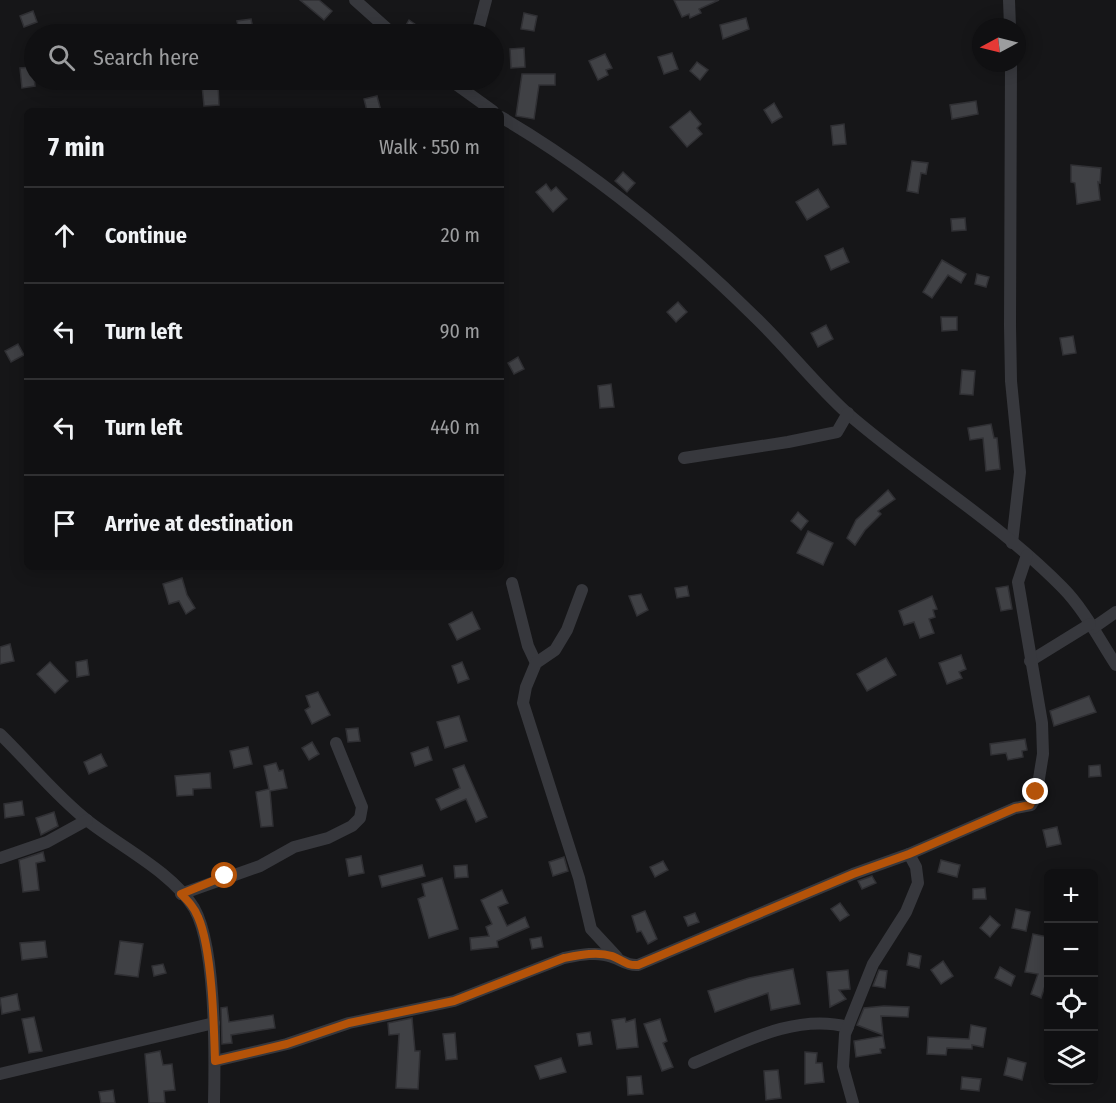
<!DOCTYPE html>
<meta charset="utf-8">
<style>
:root{--surface:#101012;--page:#19191b;--text:#f1f3f6;--muted:#9c9d9f;--line:#303032}
body{margin:0;font-family:"Fira Sans Condensed",sans-serif;background:var(--page);color:var(--text)}
.controls{position:absolute;right:18px;bottom:18px;display:grid;overflow:hidden;border-radius:9px;box-shadow:0 3px 15px #0003}
.controls button{width:54px;height:54px;display:grid;place-items:center;padding:0;border:0;border-bottom:2px solid var(--line);background:var(--surface);color:var(--text);font:30px sans-serif}
.compass{position:absolute;left:972px;top:18px;width:54px;height:54px;border-radius:50%;background:var(--surface);box-shadow:0 3px 15px #0003;rotate:263deg}
.stop{position:absolute;width:18px;height:18px;margin:-14px;border:4px solid #b45309;border-radius:50%;background:#fff}
.stop.end{background:#b45309;border-color:#fff;box-shadow:0 2px 6px #0008}
.list{margin:0;padding:0;list-style:none}
h2{display:flex;justify-content:space-between;align-items:center;height:78px;margin:0;padding:0 24px;font-size:26px}
h2 small{font-size:20px;font-weight:400;color:var(--muted)}
.list li{display:grid;grid-template-columns:39px 1fr auto;gap:18px;align-items:center;box-sizing:border-box;height:96px;padding:0 24px;border-top:2px solid var(--line)}
.list b{display:block;font-size:22px;white-space:nowrap}
.list em{font-size:20px;font-style:normal;color:var(--muted)}
.icon{flex:none;width:33px;height:33px;fill:none;stroke:currentColor;stroke-width:2;stroke-linecap:round;stroke-linejoin:round}
.map{position:relative;flex:none;width:1116px;height:1103px;overflow:hidden}
.search{position:absolute;background:var(--surface);box-shadow:0 3px 15px #0003;left:24px;top:24px;width:480px;height:66px;display:flex;align-items:center;gap:15px;box-sizing:border-box;padding:0 21px;border-radius:33px;color:var(--muted);font-size:22px}
.panel{position:absolute;background:var(--surface);box-shadow:0 3px 15px #0003;left:24px;top:108px;width:480px;height:462px;border-radius:9px}
.map>svg:first-child{display:block}
.building{fill:#404145;stroke:#303034;stroke-width:1.5}
.lines{fill:none;stroke-linecap:round;stroke-linejoin:round}
.minor{stroke:#37383d;stroke-width:12}
.route{stroke:#b45309;stroke-width:8}
</style>
<div class="map">
<svg width="1116" height="1103" viewBox="0 0 1116 1103">
<rect width="100%" height="100%" fill="#161618"/>
<g class="building">
<polygon points="300,0 319,0 332,11 324,20"/>
<polygon points="674,0 719,0 699,9 701,13 690,18 689,14 682,17"/>
<polygon points="33,11 37,22 24,27 20,16"/>
<polygon points="524,13 537,16 534,31 521,29"/>
<polygon points="746,18 749,29 723,39 720,25"/>
<polygon points="251,19 254,34 240,34 237,21"/>
<polygon points="409,20 429,34 401,34"/>
<polygon points="524,48 525,67 511,68 510,49"/>
<polygon points="672,53 678,69 664,74 658,57"/>
<polygon points="605,54 612,68 606,70 608,75 598,80 589,61"/>
<polygon points="697,62 708,70 700,80 690,71"/>
<polygon points="33,67 35,86 22,88 20,68"/>
<polygon points="522,74 555,74 555,85 539,85 534,119 516,116"/>
<polygon points="218,84 219,105 204,106 202,85"/>
<polygon points="377,96 381,111 367,111 364,99"/>
<polygon points="976,101 978,114 952,119 950,105"/>
<polygon points="774,103 782,117 772,123 764,110"/>
<polygon points="690,111 701,124 697,128 702,134 687,147 670,127"/>
<polygon points="844,124 846,144 833,145 831,126"/>
<polygon points="912,161 928,163 926,174 921,173 918,193 907,191"/>
<polygon points="1071,165 1101,168 1100,183 1098,182 1100,200 1077,204 1075,183 1071,182"/>
<polygon points="623,172 635,183 627,192 615,181"/>
<polygon points="546,184 551,191 556,187 567,199 553,212 536,192"/>
<polygon points="818,189 829,207 807,220 796,202"/>
<polygon points="965,218 966,230 952,231 951,219"/>
<polygon points="843,248 849,262 831,270 825,256"/>
<polygon points="942,260 966,274 961,283 948,275 932,298 923,292"/>
<polygon points="977,274 989,277 986,287 975,284"/>
<polygon points="678,302 687,312 676,322 667,312"/>
<polygon points="941,317 957,317 957,330 942,331"/>
<polygon points="826,325 833,339 818,347 811,333"/>
<polygon points="1073,336 1076,353 1063,355 1060,338"/>
<polygon points="18,344 24,355 11,362 5,351"/>
<polygon points="518,357 524,369 514,374 508,363"/>
<polygon points="962,370 975,371 973,395 960,394"/>
<polygon points="611,384 614,407 600,408 598,386"/>
<polygon points="991,424 994,438 997,438 1000,469 986,471 983,438 970,440 968,428"/>
<polygon points="888,490 895,499 878,511 881,514 865,530 855,545 847,538 856,520"/>
<polygon points="798,512 808,521 801,530 791,521"/>
<polygon points="808,531 833,543 823,565 797,553"/>
<polygon points="182,578 187,595 195,608 186,614 179,601 169,604 163,584"/>
<polygon points="687,586 689,596 677,598 675,588"/>
<polygon points="1008,586 1012,609 1001,611 996,588"/>
<polygon points="641,594 648,610 637,616 629,596"/>
<polygon points="932,596 937,609 933,610 935,617 929,619 934,633 920,638 914,622 904,625 899,611"/>
<polygon points="472,612 480,629 457,640 449,624"/>
<polygon points="10,644 14,661 0,664 0,647"/>
<polygon points="961,655 966,669 959,672 962,678 947,684 939,663"/>
<polygon points="886,658 896,675 867,691 857,674"/>
<polygon points="87,660 89,675 77,677 76,662"/>
<polygon points="50,662 68,681 55,693 37,674"/>
<polygon points="462,662 469,679 458,683 452,666"/>
<polygon points="318,692 330,715 312,724 305,710 310,707 306,696"/>
<polygon points="1089,696 1096,712 1054,726 1050,711"/>
<polygon points="459,716 467,741 445,748 437,722"/>
<polygon points="358,728 360,741 348,742 346,729"/>
<polygon points="1025,739 1027,750 1022,751 1023,757 1008,760 1006,753 991,755 990,744"/>
<polygon points="312,742 319,754 309,760 302,748"/>
<polygon points="248,747 252,764 234,768 230,751"/>
<polygon points="428,747 432,760 415,766 411,753"/>
<polygon points="101,754 107,766 89,774 84,762"/>
<polygon points="276,763 279,771 283,770 287,788 270,791 273,826 261,827 256,792 269,789 264,766"/>
<polygon points="464,765 487,817 476,822 466,799 441,810 436,799 460,788 453,769"/>
<polygon points="1100,765 1101,776 1089,777 1089,766"/>
<polygon points="210,773 211,788 193,789 193,795 177,796 175,776"/>
<polygon points="22,801 24,815 5,818 4,804"/>
<polygon points="54,812 58,826 41,835 36,818"/>
<polygon points="1057,827 1061,844 1047,847 1043,830"/>
<polygon points="43,852 45,861 36,863 39,890 23,892 19,860"/>
<polygon points="361,856 364,873 349,876 346,859"/>
<polygon points="564,857 568,871 553,876 549,862"/>
<polygon points="941,860 960,865 957,877 938,872"/>
<polygon points="663,861 668,870 655,877 650,867"/>
<polygon points="422,865 425,876 382,887 379,876"/>
<polygon points="467,865 468,877 455,878 454,866"/>
<polygon points="872,876 876,883 862,889 858,881"/>
<polygon points="442,878 458,929 429,938 418,899 425,896 422,884"/>
<polygon points="985,888 986,899 973,899 973,889"/>
<polygon points="502,890 508,903 498,907 507,926 525,917 529,927 497,941 498,947 471,950 470,938 489,936 486,927 492,924 481,900"/>
<polygon points="840,903 849,915 840,921 831,909"/>
<polygon points="1016,909 1030,912 1026,931 1012,928"/>
<polygon points="645,911 657,939 648,944 641,931 637,932 632,916"/>
<polygon points="695,913 699,922 688,926 684,917"/>
<polygon points="990,916 1000,925 990,937 980,928"/>
<polygon points="1033,934 1048,937 1048,977 1041,998 1031,994 1038,974 1025,972"/>
<polygon points="541,937 543,947 532,949 530,939"/>
<polygon points="45,941 47,957 22,960 20,943"/>
<polygon points="120,941 143,944 138,977 115,974"/>
<polygon points="909,953 921,956 919,968 907,965"/>
<polygon points="943,961 953,976 941,984 931,970"/>
<polygon points="163,964 166,973 154,976 152,966"/>
<polygon points="1000,967 1015,976 1011,986 995,978"/>
<polygon points="793,969 800,1004 771,1010 768,993 715,1012 708,991 749,978"/>
<polygon points="848,970 850,989 839,990 846,999 830,1007 827,972"/>
<polygon points="879,970 887,971 885,988 873,986"/>
<polygon points="17,994 20,1010 2,1014 0,998"/>
<polygon points="884,1006 909,1007 908,1017 881,1016 883,1035 857,1025 864,1008"/>
<polygon points="227,1007 229,1022 273,1015 275,1028 231,1035 232,1043 222,1044 221,1008"/>
<polygon points="34,1017 42,1051 29,1053 22,1019"/>
<polygon points="412,1018 415,1051 420,1051 418,1089 396,1088 399,1034 389,1035 388,1023"/>
<polygon points="625,1018 626,1022 635,1019 638,1047 617,1049 612,1020"/>
<polygon points="660,1019 667,1041 663,1043 673,1067 662,1071 644,1024"/>
<polygon points="971,1025 986,1028 983,1047 972,1045 972,1049 947,1048 946,1055 927,1054 928,1037 969,1039"/>
<polygon points="590,1032 592,1044 579,1046 577,1034"/>
<polygon points="455,1033 457,1059 446,1060 443,1034"/>
<polygon points="883,1036 885,1048 880,1049 881,1053 856,1057 854,1041"/>
<polygon points="160,1051 163,1065 172,1064 175,1090 164,1091 165,1103 149,1103 145,1054"/>
<polygon points="805,1052 817,1053 816,1063 822,1063 824,1082 805,1084"/>
<polygon points="561,1058 566,1072 540,1079 535,1066"/>
<polygon points="1008,1058 1026,1063 1022,1080 1004,1075"/>
<polygon points="778,1070 781,1098 766,1100 764,1071"/>
<polygon points="641,1076 643,1094 628,1095 627,1077"/>
<polygon points="962,1077 981,1079 979,1091 961,1089"/>
<polygon points="113,1090 115,1103 101,1103 99,1092"/>
</g>
<g class="lines">
<g class="minor">
<polyline points="355,0 393,34"/>
<polyline points="1009,0 1010,27"/>
<polyline points="477,34 486,0"/>
<polyline points="1011,63 1010,326 1011,381 1020,472 1012,543"/>
<polyline points="450,80 493,111"/>
<path d="M501,117c94,55 178,125 255,201 32,31 59,66 91,95 69,60 150,108 215,174 22,22 37,52 54,78"/>
<polyline points="684,458 788,442 837,432 848,413"/>
<polyline points="512,583 528,646 536,663"/>
<polyline points="582,590 567,630 555,650 536,663 526,687 523,703 579,878 591,929 617,957"/>
<polyline points="1093,628 1116,612"/>
<polyline points="1030,661 1090,624"/>
<path d="M0,734c29,28 56,62 88,87 33,26 84,51 106,87 22,38 21,149 20,195"/>
<polyline points="0,858 47,842 87,820"/>
<polyline points="181,894 260,866 294,847 328,838 352,826 360,818 362,807 336,743"/>
<path d="M215,1061l72,-17 62,-21 105,-22 110,-43c15,-3 33,-7 48,-1 10,3 15,9 26,8l215,-91 56,-20 106,-46 16,-3 5,-8 7,-43 -1,-31 -24,-141 9,-27"/>
<path d="M694,1063c48,-20 101,-50 154,-36"/>
<polyline points="0,1074 214,1023"/>
<polyline points="853,1103 843,1067 845,1034 873,964 906,912 918,883 916,867 909,854"/>
</g>
</g>
<g class="lines">
<path class="route" d="M225,876l-44,18c7,7 13,13 17,23 14,31 16,108 17,144l72,-17 62,-21 105,-22 110,-43c15,-3 33,-7 48,-2 10,4 15,10 26,9l215,-91 56,-20 106,-46 15,-3 6,-13"/>
</g>
</svg>
<div class="controls">
<button>+</button>
<button>−</button>
<button><svg class="icon" aria-label="locate" viewBox="0 0 24 24"><circle cx="12" cy="12" r="6"/><path d="M12 2v4M12 18v4M2 12h4M18 12h4"/></svg></button>
<button><svg class="icon" aria-label="layers" viewBox="0 0 24 24"><path d="M12 4l9 5-9 5-9-5zM3 14l9 5 9-5"/></svg></button>
</div>
<svg class="compass" viewBox="-18 -18 36 36"><path d="M0-13l5 13h-10z" fill="#e53935"/><path d="M0 13l5-13h-10z" fill="#9c9d9f"/></svg>
<div class="stop" style="left:225px;top:876px"></div>
<div class="stop end" style="left:1036px;top:792px"></div>
<div class="search"><svg class="icon" aria-label="search" viewBox="0 0 24 24"><circle cx="10" cy="10" r="6"/><path d="M15 15l6 6"/></svg>Search here</div>
<section class="panel">
<h2>7 min<small>Walk · 550 m</small></h2>
<ul class="list">
<li><svg class="icon" aria-label="ahead" viewBox="0 0 24 24"><path d="M12 20V5M6 11l6-6 6 6"/></svg><div><b>Continue</b></div><em>20 m</em></li>
<li><svg class="icon" aria-label="left" viewBox="0 0 24 24"><path d="M17 20v-9H6M10 6l-5 5 5 5"/></svg><div><b>Turn left</b></div><em>90 m</em></li>
<li><svg class="icon" aria-label="left" viewBox="0 0 24 24"><path d="M17 20v-9H6M10 6l-5 5 5 5"/></svg><div><b>Turn left</b></div><em>440 m</em></li>
<li><svg class="icon" aria-label="arrive" viewBox="0 0 24 24"><path d="M6 21V4h12l-3 4 3 4H6"/></svg><div><b>Arrive at destination</b></div></li>
</ul>
</section>
</div>
